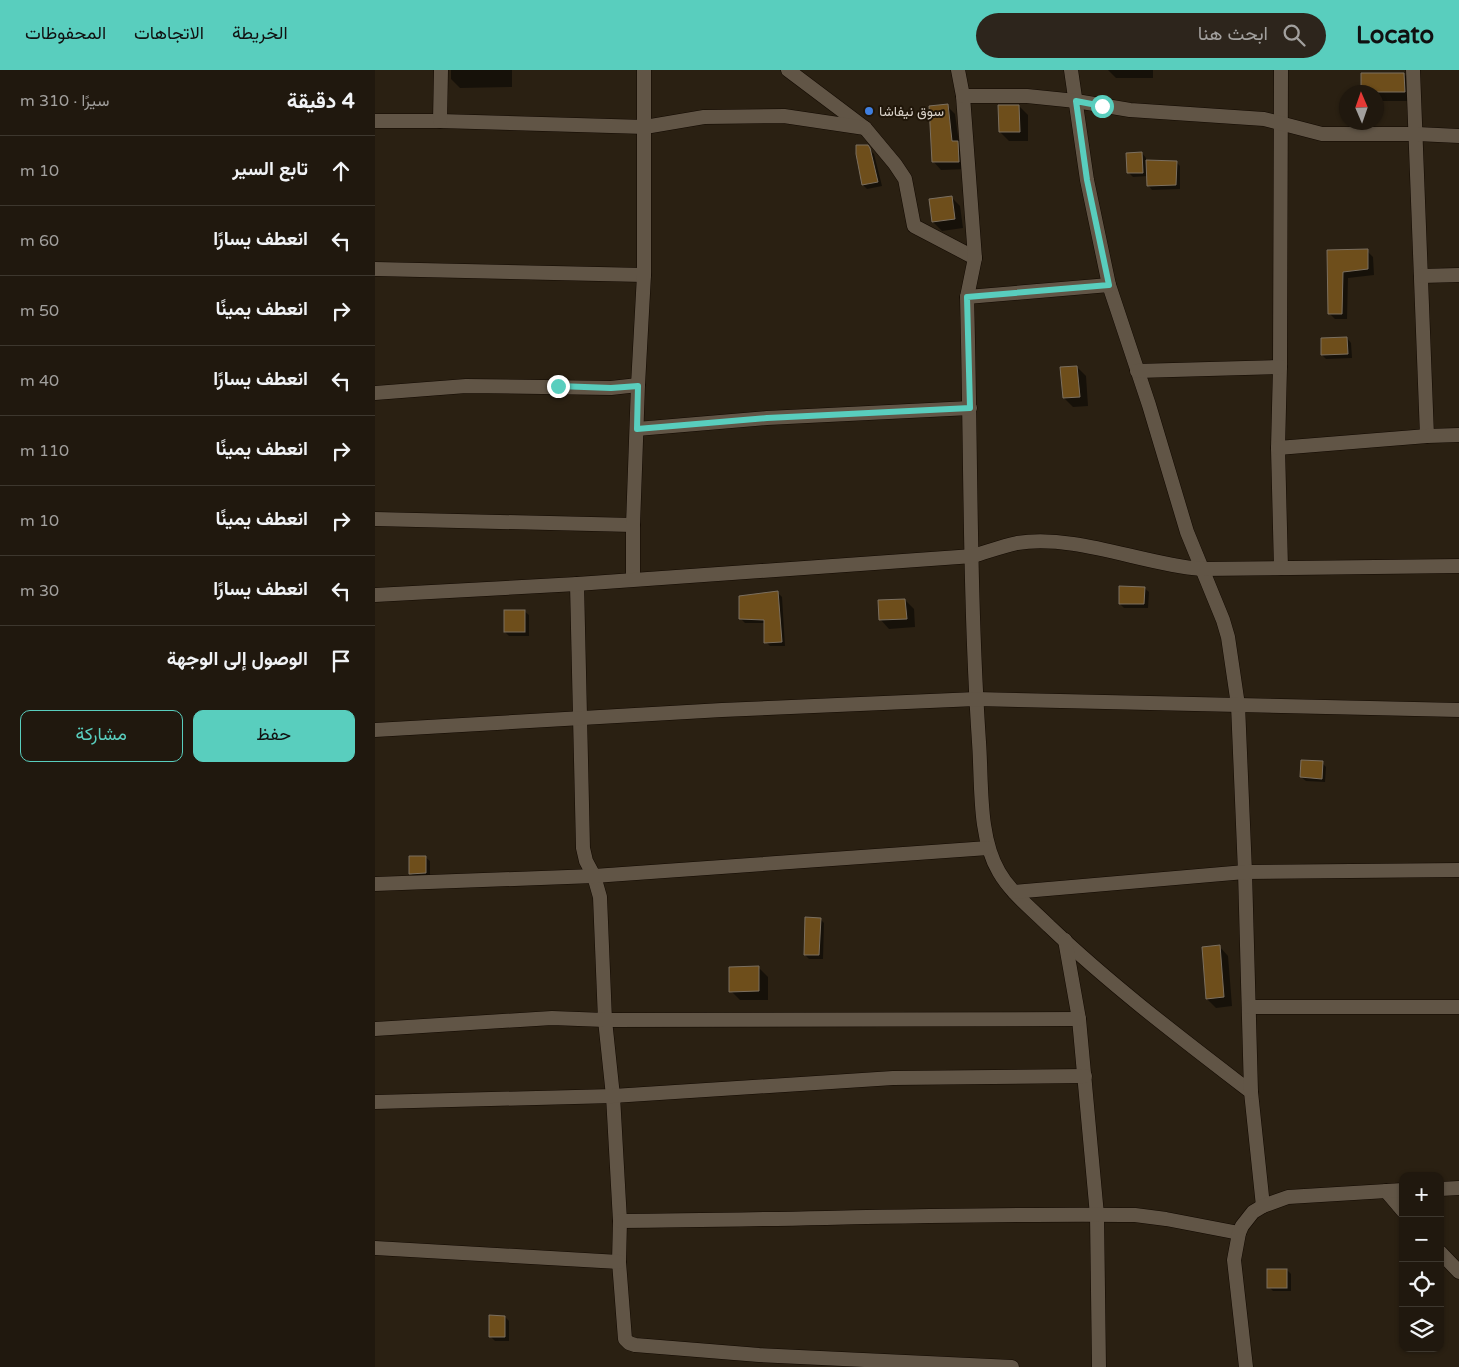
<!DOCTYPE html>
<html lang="ar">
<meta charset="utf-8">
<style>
:root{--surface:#20180e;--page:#2d251c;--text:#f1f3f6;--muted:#a2a09e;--line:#3d372e;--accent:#59cebe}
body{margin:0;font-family:"Varela Round",Vazirmatn,sans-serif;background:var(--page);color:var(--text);direction:rtl}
.controls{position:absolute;right:15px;bottom:15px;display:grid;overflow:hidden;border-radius:10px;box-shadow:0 1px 4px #0004}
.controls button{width:45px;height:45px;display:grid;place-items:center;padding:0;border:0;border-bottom:1px solid var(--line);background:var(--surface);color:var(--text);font:25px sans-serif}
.compass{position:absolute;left:964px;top:15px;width:45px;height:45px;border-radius:50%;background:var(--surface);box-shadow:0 1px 4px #0004;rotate:358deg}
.stop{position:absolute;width:15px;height:15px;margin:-11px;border:4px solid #59cebe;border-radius:50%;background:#fff}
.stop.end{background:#59cebe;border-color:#fff;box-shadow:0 1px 5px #0008}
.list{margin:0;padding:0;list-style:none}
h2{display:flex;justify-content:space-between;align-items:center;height:65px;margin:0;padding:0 20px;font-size:21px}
h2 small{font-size:16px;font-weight:400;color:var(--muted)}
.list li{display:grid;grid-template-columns:32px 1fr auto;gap:15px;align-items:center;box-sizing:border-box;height:70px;padding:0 20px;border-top:1px solid var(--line)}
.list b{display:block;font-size:19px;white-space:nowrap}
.list em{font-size:16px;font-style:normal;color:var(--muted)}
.actions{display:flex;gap:10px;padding:15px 20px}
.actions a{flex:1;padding:11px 0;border:1px solid var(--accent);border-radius:10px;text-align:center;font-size:18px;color:var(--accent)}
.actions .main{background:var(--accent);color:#111}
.icon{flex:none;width:28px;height:28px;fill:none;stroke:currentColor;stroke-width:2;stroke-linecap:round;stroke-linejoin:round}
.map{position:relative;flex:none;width:1084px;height:1297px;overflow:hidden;direction:ltr}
header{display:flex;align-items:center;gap:30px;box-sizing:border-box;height:70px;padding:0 25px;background:var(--accent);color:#111}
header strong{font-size:24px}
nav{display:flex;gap:28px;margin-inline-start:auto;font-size:18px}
.search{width:350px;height:45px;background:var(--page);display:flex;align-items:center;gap:12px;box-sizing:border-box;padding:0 18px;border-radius:28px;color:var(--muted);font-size:19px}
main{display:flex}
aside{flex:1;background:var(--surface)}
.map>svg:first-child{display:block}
.shadow{fill:#0007}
.building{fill:#6e4e1b;stroke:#7b6f5f}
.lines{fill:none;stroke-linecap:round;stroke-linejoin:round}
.minor-casing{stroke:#120901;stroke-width:15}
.secondary-casing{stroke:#120901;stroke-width:15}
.minor{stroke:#615546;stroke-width:14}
.secondary{stroke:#615546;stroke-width:14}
.route{stroke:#59cebe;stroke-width:6}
.shop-dot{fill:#3f7fe0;stroke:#201609;stroke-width:2}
.labels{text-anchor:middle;stroke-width:4;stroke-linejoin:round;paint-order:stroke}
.poi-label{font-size:14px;fill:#dad3ca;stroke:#201609;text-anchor:start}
</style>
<header>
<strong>Locato</strong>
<div class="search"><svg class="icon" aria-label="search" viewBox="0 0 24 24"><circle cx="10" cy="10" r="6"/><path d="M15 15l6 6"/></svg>ابحث هنا</div>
<nav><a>الخريطة</a><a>الاتجاهات</a><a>المحفوظات</a></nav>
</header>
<main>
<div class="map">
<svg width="1084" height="1297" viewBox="0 0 1084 1297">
<rect width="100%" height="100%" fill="#2a2012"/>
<g class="shadow">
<polygon points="76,0 137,0 137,17 85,18 76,9"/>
<polygon points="733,0 778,0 778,8 741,8"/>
<polygon points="1029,4 1038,14 1039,31 1002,31 1002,22 987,22"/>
<polygon points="572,36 580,44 584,73 590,80 592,99 566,100 558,91"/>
<polygon points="644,36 653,45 653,71 634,71 625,62"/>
<polygon points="492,77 499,84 507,116 492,119 488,115"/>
<polygon points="767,83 771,88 771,91 801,92 805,96 805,119 777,120 773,115 773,106 758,107 754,103"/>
<polygon points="576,127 585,136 588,158 567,161 558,152"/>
<polygon points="953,181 992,181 998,187 999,205 973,208 972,249 960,249 954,243"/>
<polygon points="972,268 976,273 977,288 951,289 947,285"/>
<polygon points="702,297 711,306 713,336 698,337 689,328"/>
<polygon points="769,518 774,522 773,538 749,538 745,534"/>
<polygon points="403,523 407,527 410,576 395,576 391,572 390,553 370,553 366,549"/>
<polygon points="530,530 539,539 540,557 514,559 505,549"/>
<polygon points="149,541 154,545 154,566 134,566 130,562"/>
<polygon points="947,693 951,697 950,712 931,711 926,707"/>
<polygon points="50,787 55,791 55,807 40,807 35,803"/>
<polygon points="445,849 449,853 448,889 434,889 430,885"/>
<polygon points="844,876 853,886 857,936 841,938 832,929"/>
<polygon points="384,898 393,907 393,930 365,930 356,921"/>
<polygon points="912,1200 916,1204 916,1221 898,1221 894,1217"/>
<polygon points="130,1247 134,1251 134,1271 120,1271 116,1267"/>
</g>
<g class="building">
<polygon points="986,3 1029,3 1030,22 986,22"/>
<polygon points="573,34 577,71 583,71 584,92 557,92 554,36"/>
<polygon points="623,35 644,35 645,62 624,62"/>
<polygon points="481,75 493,75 495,78 503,112 487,115 481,84"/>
<polygon points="767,82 768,103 752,103 751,83"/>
<polygon points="771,90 802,91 801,115 772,116"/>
<polygon points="577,126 580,149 557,152 554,129"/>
<polygon points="993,179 993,199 968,202 967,244 953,244 952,180"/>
<polygon points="972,267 973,284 946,285 946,268"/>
<polygon points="702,296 705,327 688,328 685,297"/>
<polygon points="744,516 770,517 769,534 744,534"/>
<polygon points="403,521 407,572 389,573 389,550 364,549 364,526"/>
<polygon points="530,529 532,549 504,550 503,530"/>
<rect x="129" y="540" width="21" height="22"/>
<polygon points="926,690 948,691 947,709 925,707"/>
<polygon points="34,786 51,786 51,803 34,804"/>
<polygon points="430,847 446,848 444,885 429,885"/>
<polygon points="845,875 849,927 831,929 827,877"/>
<polygon points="384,896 384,921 354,922 354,897"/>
<rect x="892" y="1199" width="20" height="19"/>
<polygon points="114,1245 130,1246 130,1267 114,1267"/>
</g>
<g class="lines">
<defs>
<g id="minor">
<polyline points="413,0 490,58 520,94 530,109 539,156 600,188"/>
<path d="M583,0l5,26 12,162 -8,39c4,148 2,297 12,445 3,41 -1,95 20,130 12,21 33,37 50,54 63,60 133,113 202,166l12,114"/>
<polyline points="696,0 712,110 734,215 774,335 812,462 848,550 853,567 863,635 870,802 876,1022"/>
<polyline points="906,0 905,297 903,378 906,498"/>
<polyline points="1038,0 1052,366"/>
<polyline points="588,26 652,26 701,31 755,40 889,49 947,64 1042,64 1084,66"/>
<polyline points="0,51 65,51 270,57 329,47 409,46 490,58"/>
<polyline points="65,51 66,0"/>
<polyline points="0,199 269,205"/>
<polyline points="1046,206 1084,205"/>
<polyline points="592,227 734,215"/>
<polyline points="762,301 905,297"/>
<polyline points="0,323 91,316 236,318 263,315"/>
<polyline points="262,359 392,348 595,338"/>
<polyline points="903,378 1052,366 1084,365"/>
<polyline points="0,449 258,455"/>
<polyline points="258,509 258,455 263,315 269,205 269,0"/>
<polyline points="202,514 208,778 211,791 219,806 225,827 230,950 238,1026 245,1151 244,1192 250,1269 254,1273 260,1275 384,1285 637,1297"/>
<path d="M0,525l202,-11 396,-28c14,-4 29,-10 44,-13 60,-9 124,21 184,26l258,-3"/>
<polyline points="0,660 347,640 601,629 1084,640"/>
<polyline points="0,814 219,806 613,778"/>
<polyline points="639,822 870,802 1084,800"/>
<polyline points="690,870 704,949 722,1145 724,1297"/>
<polyline points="874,937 1084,937"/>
<polyline points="0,959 177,948 230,950 704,949"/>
<polyline points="0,1032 238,1026 518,1008 710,1006"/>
<polyline points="1011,1121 1028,1141"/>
<path d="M245,1151c172,-1 343,-8 515,-6l31,4 73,14"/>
<polyline points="0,1178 244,1192"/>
<polyline points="1065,1182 1084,1202"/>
</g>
<g id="secondary">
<polyline points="1065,1119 1084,1118"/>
<polyline points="871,1297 859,1190 864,1163 867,1156 878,1142 888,1136 913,1127 1028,1120"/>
</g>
</defs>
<use href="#minor" class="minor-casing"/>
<use href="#secondary" class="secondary-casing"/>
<use href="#minor" class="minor"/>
<use href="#secondary" class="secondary"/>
</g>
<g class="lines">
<polyline class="route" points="183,316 236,318 263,316 262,359 392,348 595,338 592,227 734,215 712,110 701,31 727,36"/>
</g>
<circle class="shop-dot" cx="494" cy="41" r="5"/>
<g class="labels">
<g class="poi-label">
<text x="504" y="46">سوق نيفاشا</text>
</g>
</g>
</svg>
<div class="controls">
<button>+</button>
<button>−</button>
<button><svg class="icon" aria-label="locate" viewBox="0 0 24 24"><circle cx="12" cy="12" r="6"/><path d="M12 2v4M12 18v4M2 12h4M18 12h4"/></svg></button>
<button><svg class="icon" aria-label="layers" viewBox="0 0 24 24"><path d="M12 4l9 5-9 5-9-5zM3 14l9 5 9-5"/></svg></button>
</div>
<svg class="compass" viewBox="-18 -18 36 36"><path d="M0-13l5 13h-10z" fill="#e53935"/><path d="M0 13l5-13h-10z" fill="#a2a09e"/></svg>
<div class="stop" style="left:727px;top:36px"></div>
<div class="stop end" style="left:183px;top:316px"></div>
</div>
<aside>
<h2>4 دقيقة<small>سيرًا · 310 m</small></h2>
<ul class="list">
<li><svg class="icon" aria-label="ahead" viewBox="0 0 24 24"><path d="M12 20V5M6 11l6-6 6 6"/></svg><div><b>تابع السير</b></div><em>10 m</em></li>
<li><svg class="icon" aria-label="left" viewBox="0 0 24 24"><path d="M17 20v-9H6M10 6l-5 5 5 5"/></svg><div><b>انعطف يسارًا</b></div><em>60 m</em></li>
<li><svg class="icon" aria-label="right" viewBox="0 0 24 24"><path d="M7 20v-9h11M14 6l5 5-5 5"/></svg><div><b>انعطف يمينًا</b></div><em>50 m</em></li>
<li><svg class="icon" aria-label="left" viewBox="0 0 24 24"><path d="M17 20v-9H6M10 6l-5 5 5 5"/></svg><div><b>انعطف يسارًا</b></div><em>40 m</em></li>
<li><svg class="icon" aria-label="right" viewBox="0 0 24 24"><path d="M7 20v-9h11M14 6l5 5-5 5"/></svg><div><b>انعطف يمينًا</b></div><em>110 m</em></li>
<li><svg class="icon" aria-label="right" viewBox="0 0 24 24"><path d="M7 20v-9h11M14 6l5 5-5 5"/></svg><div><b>انعطف يمينًا</b></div><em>10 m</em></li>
<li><svg class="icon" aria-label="left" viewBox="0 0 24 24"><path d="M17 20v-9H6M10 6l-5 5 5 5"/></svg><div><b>انعطف يسارًا</b></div><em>30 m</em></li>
<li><svg class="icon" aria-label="arrive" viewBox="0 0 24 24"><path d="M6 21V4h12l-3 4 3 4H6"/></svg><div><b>الوصول إلى الوجهة</b></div></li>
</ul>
<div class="actions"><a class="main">حفظ</a><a>مشاركة</a></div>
</aside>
</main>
